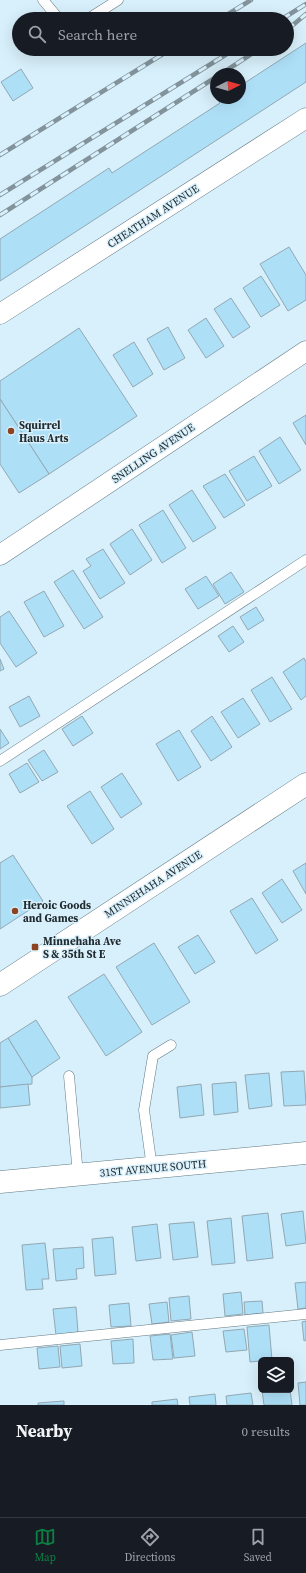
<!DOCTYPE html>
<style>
:root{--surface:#171b24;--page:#242831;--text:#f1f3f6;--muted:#9ea1a6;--line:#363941;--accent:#0b8043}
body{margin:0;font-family:"Source Serif 4",serif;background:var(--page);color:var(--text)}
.controls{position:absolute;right:12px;bottom:12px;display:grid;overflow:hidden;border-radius:6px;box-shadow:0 4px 16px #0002}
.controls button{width:36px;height:36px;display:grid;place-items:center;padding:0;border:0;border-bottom:1px solid var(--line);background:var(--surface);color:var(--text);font:20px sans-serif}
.compass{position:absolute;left:210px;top:68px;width:36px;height:36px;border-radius:50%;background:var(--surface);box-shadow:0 4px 16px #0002;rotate:84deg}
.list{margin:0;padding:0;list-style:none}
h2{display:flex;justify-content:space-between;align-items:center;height:52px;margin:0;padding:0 16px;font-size:17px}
h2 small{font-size:13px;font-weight:400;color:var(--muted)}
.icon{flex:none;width:22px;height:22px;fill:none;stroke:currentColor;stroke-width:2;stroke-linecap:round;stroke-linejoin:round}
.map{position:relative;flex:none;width:306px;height:1405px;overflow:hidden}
.search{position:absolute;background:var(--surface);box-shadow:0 4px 16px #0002;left:12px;right:12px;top:12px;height:44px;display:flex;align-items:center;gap:10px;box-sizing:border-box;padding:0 14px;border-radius:22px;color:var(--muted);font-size:15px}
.sheet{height:112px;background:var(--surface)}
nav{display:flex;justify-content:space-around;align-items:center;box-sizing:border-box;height:56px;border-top:1px solid var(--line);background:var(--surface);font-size:11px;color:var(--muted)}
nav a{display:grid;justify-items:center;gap:2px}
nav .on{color:var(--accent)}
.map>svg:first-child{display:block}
.building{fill:#addff7;stroke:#92a8b3}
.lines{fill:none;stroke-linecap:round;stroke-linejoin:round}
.service-casing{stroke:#647a84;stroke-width:11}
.minor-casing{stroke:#647a84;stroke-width:21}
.tertiary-casing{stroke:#647a84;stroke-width:23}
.secondary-casing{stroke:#647a84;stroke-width:23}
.service{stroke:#fff;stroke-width:10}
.minor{stroke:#fff;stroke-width:20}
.tertiary{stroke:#fff;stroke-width:22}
.secondary{stroke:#fff;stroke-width:22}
.rail-casing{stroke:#82939b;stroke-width:4.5}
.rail{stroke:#d8f0fb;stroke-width:3;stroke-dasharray:9;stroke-linecap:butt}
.poi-dot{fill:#8b4322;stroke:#d8f0fb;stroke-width:1.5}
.labels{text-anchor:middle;stroke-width:3;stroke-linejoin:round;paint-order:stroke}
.street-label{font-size:11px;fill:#222b2f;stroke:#d8f0fb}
.poi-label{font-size:11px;font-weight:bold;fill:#222b2f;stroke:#d8f0fb;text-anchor:start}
</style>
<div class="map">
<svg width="306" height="1405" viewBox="0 0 306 1405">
<rect width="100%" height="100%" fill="#d8f0fb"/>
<g class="building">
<polygon points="306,43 306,82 0,281 0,239 109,168 112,173 220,103 218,100 222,98 240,98 240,86"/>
<polygon points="21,69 33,88 13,101 1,82"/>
<polygon points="289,247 306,275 306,300 288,311 260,264"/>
<polygon points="261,276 280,305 261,317 243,288"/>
<polygon points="231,298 250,327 233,338 214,309"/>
<polygon points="206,318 224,346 206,358 188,330"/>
<polygon points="168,327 185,358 164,370 147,339"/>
<polygon points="79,328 137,416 49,474 0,399 0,381"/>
<polygon points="134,342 153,374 133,387 113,355"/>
<polygon points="0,399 49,474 19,493 0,464"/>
<polygon points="306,415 306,445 293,423"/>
<polygon points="280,437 301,470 279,484 259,451"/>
<polygon points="254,456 272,486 247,501 229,471"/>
<polygon points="225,474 245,505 224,518 203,486"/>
<polygon points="192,490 216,528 193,542 169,505"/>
<polygon points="163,510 186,548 162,563 139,525"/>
<polygon points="132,529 152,560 130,575 110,544"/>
<polygon points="103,549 125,583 100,599 83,571 91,566 86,559"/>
<polygon points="73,570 103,617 84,629 54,582"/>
<polygon points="231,572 244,592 225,604 213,584"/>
<polygon points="206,576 219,596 198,609 185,589"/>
<polygon points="44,591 64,626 44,637 24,602"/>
<polygon points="256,607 264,620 248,630 240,617"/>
<polygon points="9,611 37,653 16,667 0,643 0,617"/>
<polygon points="233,626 244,642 229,652 218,636"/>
<polygon points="304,658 306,662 306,696 301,700 283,672"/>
<polygon points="0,659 4,669 0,671"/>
<polygon points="272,677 292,709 270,722 251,690"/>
<polygon points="29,696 40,716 20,727 9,707"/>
<polygon points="243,698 260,724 238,738 221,712"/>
<polygon points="82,716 93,733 73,746 62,729"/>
<polygon points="212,716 232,747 211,761 191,731"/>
<polygon points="0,729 9,743 0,749"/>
<polygon points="179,730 201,767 178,781 156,744"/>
<polygon points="44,750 58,772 42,781 28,760"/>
<polygon points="27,763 39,782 20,793 9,774"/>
<polygon points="122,773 142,804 121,818 101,787"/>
<polygon points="90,791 114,829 92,844 67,806"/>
<polygon points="13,855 43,901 0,929 0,863"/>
<polygon points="306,863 306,894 293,871"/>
<polygon points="282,879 302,910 282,923 262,893"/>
<polygon points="252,898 278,940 256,954 230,911"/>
<polygon points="198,935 215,962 195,974 178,947"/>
<polygon points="154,943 190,1002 152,1025 116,967"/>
<polygon points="104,974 142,1032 106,1056 68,997"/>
<polygon points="36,1020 60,1058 32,1077 8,1038"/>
<polygon points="8,1038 32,1077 32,1084 0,1087 0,1043"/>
<polygon points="304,1071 306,1105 284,1106 281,1072"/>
<polygon points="269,1073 272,1106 249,1109 245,1075"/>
<polygon points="236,1082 238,1112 214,1115 212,1084"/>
<polygon points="28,1084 30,1105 0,1108 0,1087"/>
<polygon points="201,1084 204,1115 180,1118 177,1087"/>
<polygon points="303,1211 306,1243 286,1246 281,1214"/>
<polygon points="268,1213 273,1258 247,1261 242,1216"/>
<polygon points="231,1218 235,1263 212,1265 207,1221"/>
<polygon points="194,1222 198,1257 173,1260 169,1224"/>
<polygon points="157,1224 161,1258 136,1261 132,1227"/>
<polygon points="113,1237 116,1274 95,1276 92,1239"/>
<polygon points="45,1243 49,1279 42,1279 43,1289 26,1290 22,1245"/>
<polygon points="83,1247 84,1268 76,1269 77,1279 56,1281 53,1249"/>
<polygon points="306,1282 306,1308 298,1309 295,1283"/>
<polygon points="241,1292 243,1314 225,1316 223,1294"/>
<polygon points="189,1296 191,1319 171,1321 169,1298"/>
<polygon points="262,1301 263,1313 245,1315 244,1302"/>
<polygon points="167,1302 169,1322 152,1324 149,1304"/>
<polygon points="129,1303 131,1326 111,1327 109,1305"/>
<polygon points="76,1307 78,1332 56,1335 53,1309"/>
<polygon points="306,1321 306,1340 304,1341 302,1322"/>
<polygon points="269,1325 272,1360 261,1360 261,1361 250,1362 247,1327"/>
<polygon points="244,1329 247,1350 226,1352 223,1331"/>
<polygon points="192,1332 195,1356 174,1358 171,1335"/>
<polygon points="170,1334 173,1359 153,1360 150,1336"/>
<polygon points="133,1339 134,1363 113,1364 111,1341"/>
<polygon points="80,1344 82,1366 62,1368 60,1346"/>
<polygon points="58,1346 60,1367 39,1369 37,1348"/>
<polygon points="306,1382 306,1405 300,1405 298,1383"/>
<polygon points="262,1390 290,1390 292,1405 264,1405"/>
<polygon points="251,1393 253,1405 227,1405 226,1396"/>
<polygon points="215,1394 216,1405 190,1405 189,1397"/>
<polygon points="177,1399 178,1405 152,1405 152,1402"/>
<polygon points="64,1401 64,1405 38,1405 38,1403"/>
</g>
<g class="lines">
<defs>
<g id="service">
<polyline points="43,0 59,19"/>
<polyline points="88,19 118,0"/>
<polyline points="0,761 306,560"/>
<polyline points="69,1076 78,1175"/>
<polyline points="152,1168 144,1110 153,1056 171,1045"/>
<polyline points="0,1345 306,1314"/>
</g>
<g id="minor">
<polyline points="0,314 306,118"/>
<polyline points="0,555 306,351"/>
</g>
<polyline id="tertiary" points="0,1182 306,1153"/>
<polyline id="secondary" points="0,985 306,784"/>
</defs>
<use href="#service" class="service-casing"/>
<use href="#minor" class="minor-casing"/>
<use href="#tertiary" class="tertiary-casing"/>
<use href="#secondary" class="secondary-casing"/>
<use href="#service" class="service"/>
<use href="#minor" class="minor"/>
<use href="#tertiary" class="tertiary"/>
<use href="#secondary" class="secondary"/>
<defs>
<g id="rail">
<polyline points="220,19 251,0"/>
<polyline points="282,19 306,4"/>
<polyline points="287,30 306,14"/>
<polyline points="221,74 259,49"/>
<polyline points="0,155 171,49"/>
<polyline points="0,195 235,49"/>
<polyline points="0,215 216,77"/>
</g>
</defs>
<use href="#rail" class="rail-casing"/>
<use href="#rail" class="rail"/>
</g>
<g class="poi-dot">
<circle cx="11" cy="431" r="4"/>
<circle cx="15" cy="911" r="4"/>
<rect x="31" y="943" width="8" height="8" rx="2"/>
</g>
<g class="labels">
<g class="street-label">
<text transform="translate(153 216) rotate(-33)" y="4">CHEATHAM AVENUE</text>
<text transform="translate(153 453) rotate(-34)" y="4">SNELLING AVENUE</text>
<text transform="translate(153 884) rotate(-33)" y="4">MINNEHAHA AVENUE</text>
<text transform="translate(153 1168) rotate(-5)" y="4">31ST AVENUE SOUTH</text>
</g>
<g class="poi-label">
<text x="19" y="429">Squirrel<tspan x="19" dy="13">Haus Arts</tspan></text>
<text x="23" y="909">Heroic Goods<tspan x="23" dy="13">and Games</tspan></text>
<text x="43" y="945">Minnehaha Ave<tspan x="43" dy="13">S &amp; 35th St E</tspan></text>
</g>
</g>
</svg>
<div class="controls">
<button><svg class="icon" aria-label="layers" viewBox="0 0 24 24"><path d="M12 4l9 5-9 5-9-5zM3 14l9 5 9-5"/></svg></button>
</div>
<svg class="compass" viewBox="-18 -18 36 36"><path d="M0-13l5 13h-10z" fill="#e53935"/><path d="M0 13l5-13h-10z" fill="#9ea1a6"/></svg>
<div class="search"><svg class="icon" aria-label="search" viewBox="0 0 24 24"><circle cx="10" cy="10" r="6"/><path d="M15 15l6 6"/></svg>Search here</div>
</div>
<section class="sheet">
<h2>Nearby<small>0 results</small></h2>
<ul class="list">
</ul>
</section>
<nav>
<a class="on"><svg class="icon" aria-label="map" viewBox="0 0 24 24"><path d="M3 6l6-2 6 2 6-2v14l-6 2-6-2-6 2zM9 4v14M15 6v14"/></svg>Map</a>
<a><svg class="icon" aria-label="directions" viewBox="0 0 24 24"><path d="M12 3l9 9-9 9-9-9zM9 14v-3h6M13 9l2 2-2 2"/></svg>Directions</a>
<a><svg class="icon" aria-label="saved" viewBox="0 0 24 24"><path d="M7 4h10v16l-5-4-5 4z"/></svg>Saved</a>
</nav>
